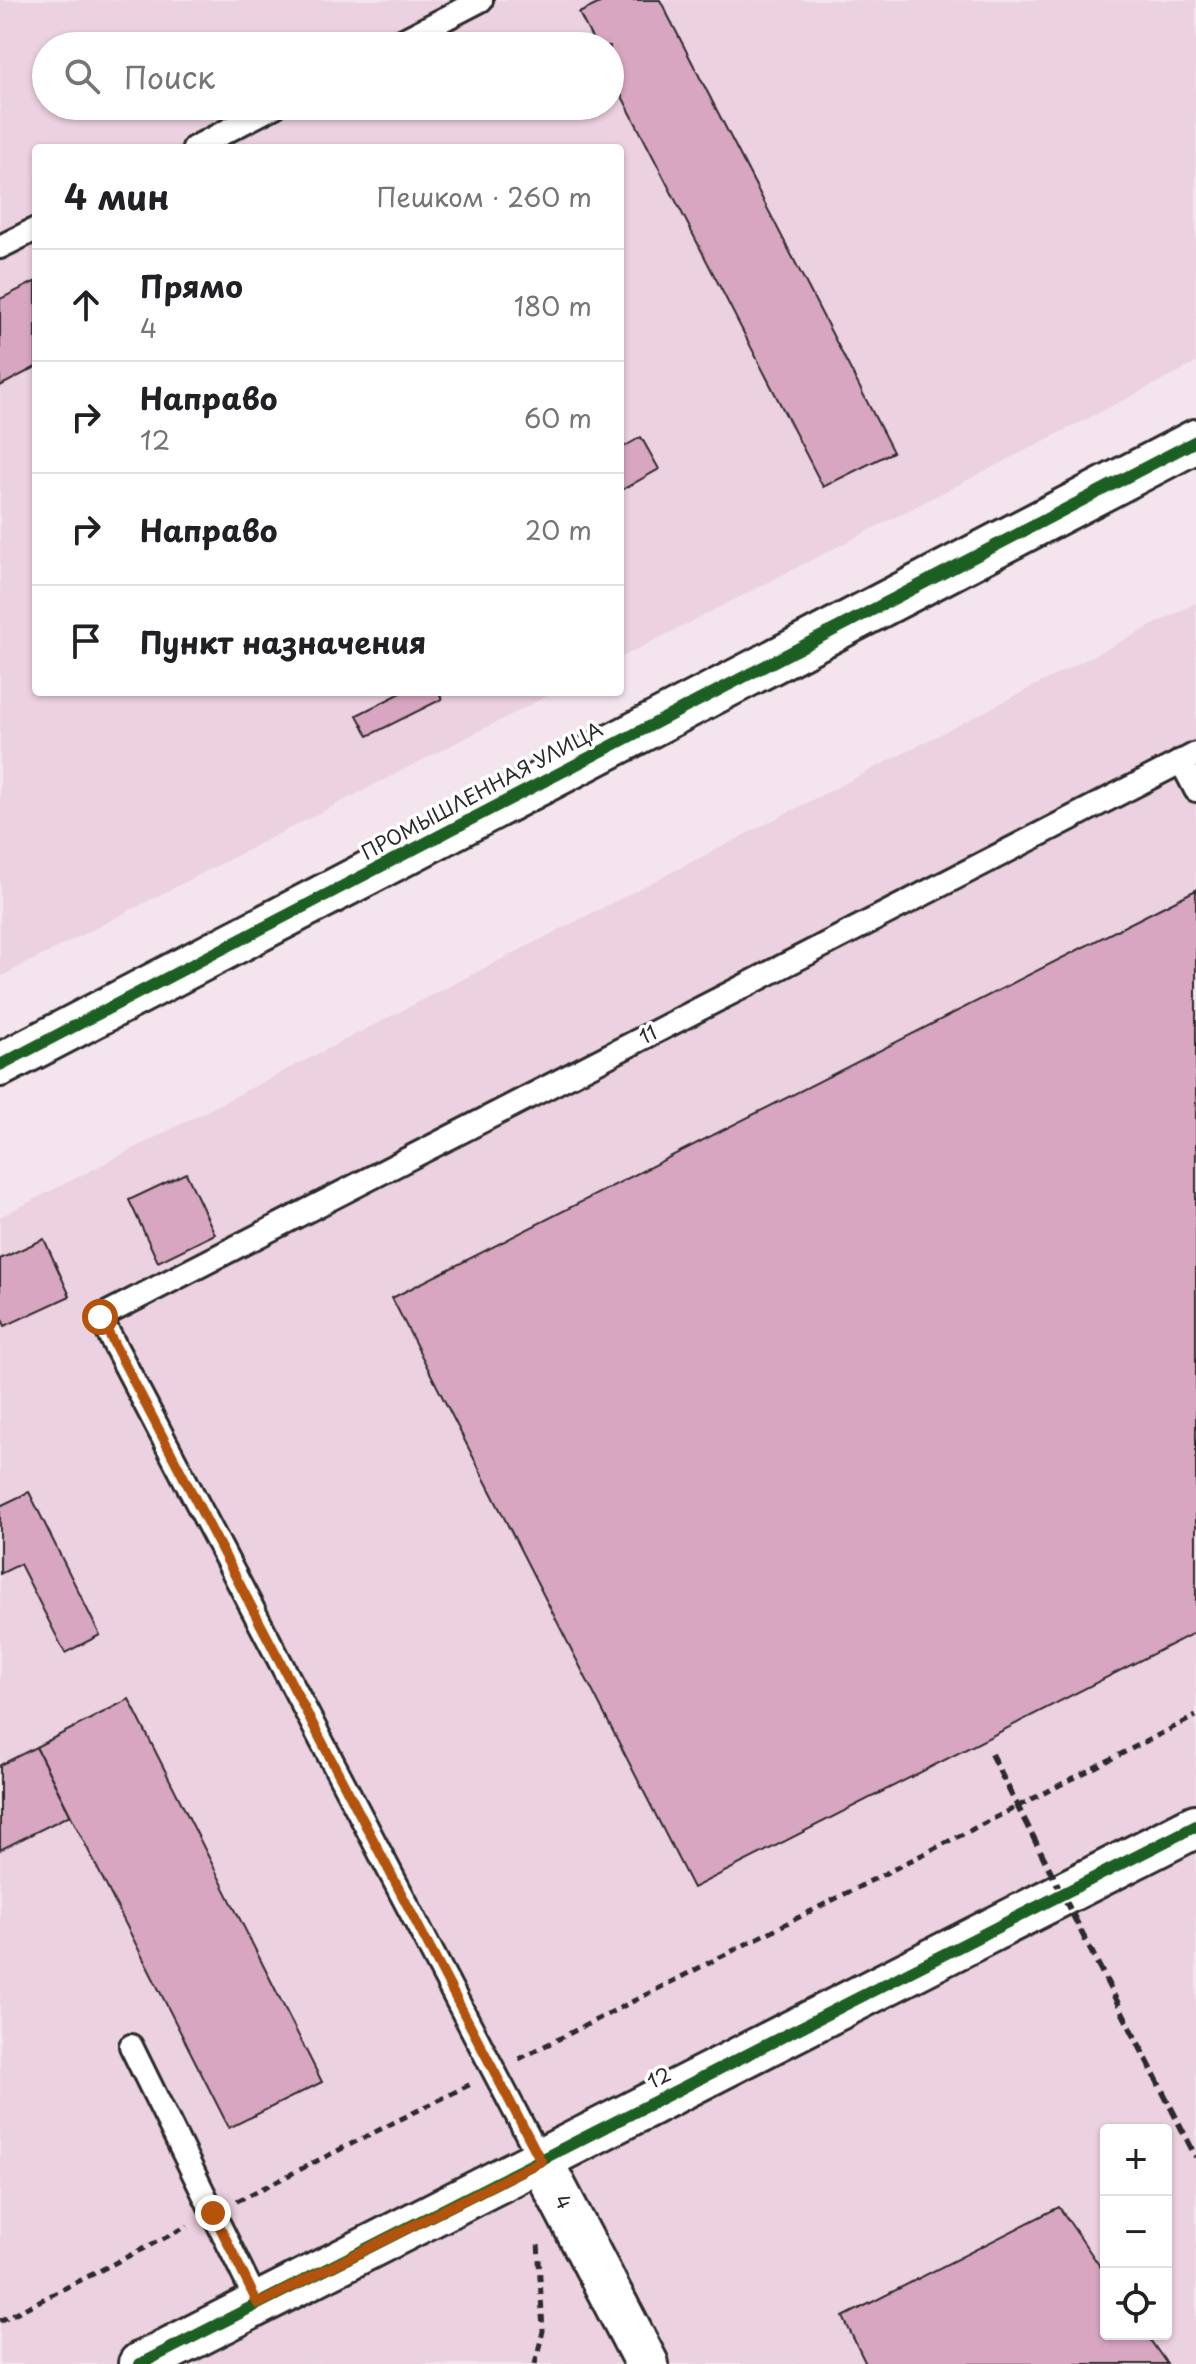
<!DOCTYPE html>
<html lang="ru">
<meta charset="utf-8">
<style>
:root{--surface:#fff;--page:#f6f6f6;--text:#202124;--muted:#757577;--line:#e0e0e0}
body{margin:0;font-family:"Playpen Sans",sans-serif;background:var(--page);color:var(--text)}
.controls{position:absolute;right:24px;bottom:24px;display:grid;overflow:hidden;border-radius:8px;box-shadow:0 2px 6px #0004}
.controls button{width:72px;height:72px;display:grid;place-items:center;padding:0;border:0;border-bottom:2px solid var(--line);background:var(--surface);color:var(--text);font:40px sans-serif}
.stop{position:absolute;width:24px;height:24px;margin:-18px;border:6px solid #b45309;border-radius:50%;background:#fff}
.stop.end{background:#b45309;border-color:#fff;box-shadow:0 2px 8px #0008}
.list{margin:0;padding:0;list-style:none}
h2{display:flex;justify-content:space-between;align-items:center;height:104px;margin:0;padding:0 32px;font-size:34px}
h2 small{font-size:26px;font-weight:400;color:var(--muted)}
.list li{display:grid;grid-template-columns:52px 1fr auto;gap:24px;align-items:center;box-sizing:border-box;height:112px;padding:0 32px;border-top:2px solid var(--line)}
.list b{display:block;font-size:30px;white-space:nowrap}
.list p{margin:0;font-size:26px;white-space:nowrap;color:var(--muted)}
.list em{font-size:26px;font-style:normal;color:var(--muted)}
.icon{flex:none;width:44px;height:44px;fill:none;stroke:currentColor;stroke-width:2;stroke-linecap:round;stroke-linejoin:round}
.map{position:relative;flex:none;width:1196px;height:2364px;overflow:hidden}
.search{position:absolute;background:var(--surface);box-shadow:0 2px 6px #0004;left:32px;top:32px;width:592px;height:88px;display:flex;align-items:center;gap:20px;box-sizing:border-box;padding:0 28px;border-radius:44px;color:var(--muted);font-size:30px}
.panel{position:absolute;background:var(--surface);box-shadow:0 2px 6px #0004;left:32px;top:144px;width:592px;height:552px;border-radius:8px}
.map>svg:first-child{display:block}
.built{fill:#ecd1e0;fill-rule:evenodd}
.building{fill:#d9a6c2;stroke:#2b2b2b;stroke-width:2}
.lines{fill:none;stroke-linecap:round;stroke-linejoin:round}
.service-casing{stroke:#2b2b2b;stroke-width:28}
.minor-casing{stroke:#2b2b2b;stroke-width:48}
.path{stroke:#2b2b2b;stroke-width:5;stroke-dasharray:8 6;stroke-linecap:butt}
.service{stroke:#fff;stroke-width:22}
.minor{stroke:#fff;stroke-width:42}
.rail{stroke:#2b2b2b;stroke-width:6;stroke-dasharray:12 6;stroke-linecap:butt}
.cycleway-casing{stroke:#fff;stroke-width:17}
.cycleway{stroke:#1b5e20;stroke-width:12}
.route{stroke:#b45309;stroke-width:10}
.labels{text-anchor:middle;stroke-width:7;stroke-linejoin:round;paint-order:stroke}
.street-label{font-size:20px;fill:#2b2b2b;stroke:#fff}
</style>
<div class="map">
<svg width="1196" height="2364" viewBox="0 0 1196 2364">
<rect width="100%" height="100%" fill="#f4e4ed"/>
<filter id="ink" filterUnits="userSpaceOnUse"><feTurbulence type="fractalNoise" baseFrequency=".0125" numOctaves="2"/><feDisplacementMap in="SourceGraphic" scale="16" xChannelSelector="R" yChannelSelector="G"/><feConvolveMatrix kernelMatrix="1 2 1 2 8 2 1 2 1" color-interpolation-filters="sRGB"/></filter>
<g filter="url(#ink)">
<g class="built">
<path d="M0,0h1196v363l-576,295v-510h-584v544h519l-555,285zM46,46h564v60h-564z"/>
<path d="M1196,603v1761h-1196v-1147zM1106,2130h60v204h-60z"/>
</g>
<g class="building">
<polygon points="606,0 660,0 893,452 823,487 610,73 610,46 596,46 579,13"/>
<polygon points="36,281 36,367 0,386 0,299"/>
<polygon points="641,437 659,469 620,491 620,449"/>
<polygon points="403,692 439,692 442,699 368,736 357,715"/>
<polygon points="1196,890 1196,1632 693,1888 392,1298"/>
<polygon points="186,1173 215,1234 158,1262 129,1200"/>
<polygon points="44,1239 70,1296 5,1326 0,1315 0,1259"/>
<polygon points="29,1492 100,1635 65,1653 20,1564 0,1574 0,1506"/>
<polygon points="129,1699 322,2082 229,2128 36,1747"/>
<polygon points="36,1747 70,1815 0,1850 0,1765"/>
<polygon points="1059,2207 1106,2275 1106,2334 1146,2334 1167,2364 866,2364 843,2317"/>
</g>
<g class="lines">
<defs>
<g id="service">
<polyline points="392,46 481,0"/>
<polyline points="194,148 275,106"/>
<polyline points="0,247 36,229"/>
<polyline points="1181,761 1196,790"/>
<polyline points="131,2046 258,2304"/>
<polyline points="541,2161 100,1317 1196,754"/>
</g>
<g id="minor">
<polyline points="0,1065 1196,441"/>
<polyline points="541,2161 647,2364"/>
<polyline points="140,2364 1196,1826"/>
</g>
</defs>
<use href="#service" class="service-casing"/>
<use href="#minor" class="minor-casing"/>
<g class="path">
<polyline points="519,2059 1196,1716"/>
<polyline points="237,2201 471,2084"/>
<polyline points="0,2321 188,2226"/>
<polyline points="535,2364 543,2331 538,2242"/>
</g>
<use href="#service" class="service"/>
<use href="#minor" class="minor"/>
<polyline class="rail" points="991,1754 1196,2157"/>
<defs>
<g id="cycleway">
<polyline points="0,1065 1196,441"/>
<polyline points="140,2364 1196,1826"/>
</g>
</defs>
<use href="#cycleway" class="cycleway-casing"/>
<use href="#cycleway" class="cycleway"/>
</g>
</g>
<g class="lines" filter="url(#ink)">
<polyline class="route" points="100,1317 541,2161 258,2304 213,2213"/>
</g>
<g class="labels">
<g class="street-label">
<text transform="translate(482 791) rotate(-28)" y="7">ПРОМЫШЛЕННАЯ УЛИЦА</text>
<text transform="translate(648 1035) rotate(-27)" y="7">11</text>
<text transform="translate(659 2078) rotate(-27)" y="7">12</text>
<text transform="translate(563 2202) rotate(63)" y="7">4</text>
</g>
</g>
</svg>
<div class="controls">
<button>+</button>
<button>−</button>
<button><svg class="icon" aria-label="locate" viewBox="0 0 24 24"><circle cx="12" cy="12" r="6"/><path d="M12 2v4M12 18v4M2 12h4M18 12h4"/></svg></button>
</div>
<div class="stop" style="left:100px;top:1317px"></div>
<div class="stop end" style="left:213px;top:2213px"></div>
<div class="search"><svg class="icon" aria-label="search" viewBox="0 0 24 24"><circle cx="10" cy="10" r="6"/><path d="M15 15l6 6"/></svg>Поиск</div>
<section class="panel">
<h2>4 мин<small>Пешком · 260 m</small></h2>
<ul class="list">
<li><svg class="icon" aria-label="ahead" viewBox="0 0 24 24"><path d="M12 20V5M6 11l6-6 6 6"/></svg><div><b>Прямо</b><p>4</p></div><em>180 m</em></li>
<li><svg class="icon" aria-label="right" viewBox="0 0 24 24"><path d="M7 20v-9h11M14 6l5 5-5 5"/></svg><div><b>Направо</b><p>12</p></div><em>60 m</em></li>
<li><svg class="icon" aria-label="right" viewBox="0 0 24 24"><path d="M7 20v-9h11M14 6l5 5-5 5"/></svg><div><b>Направо</b></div><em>20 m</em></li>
<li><svg class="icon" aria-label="arrive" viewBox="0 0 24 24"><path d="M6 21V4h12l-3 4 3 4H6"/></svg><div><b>Пункт назначения</b></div></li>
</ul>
</section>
</div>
